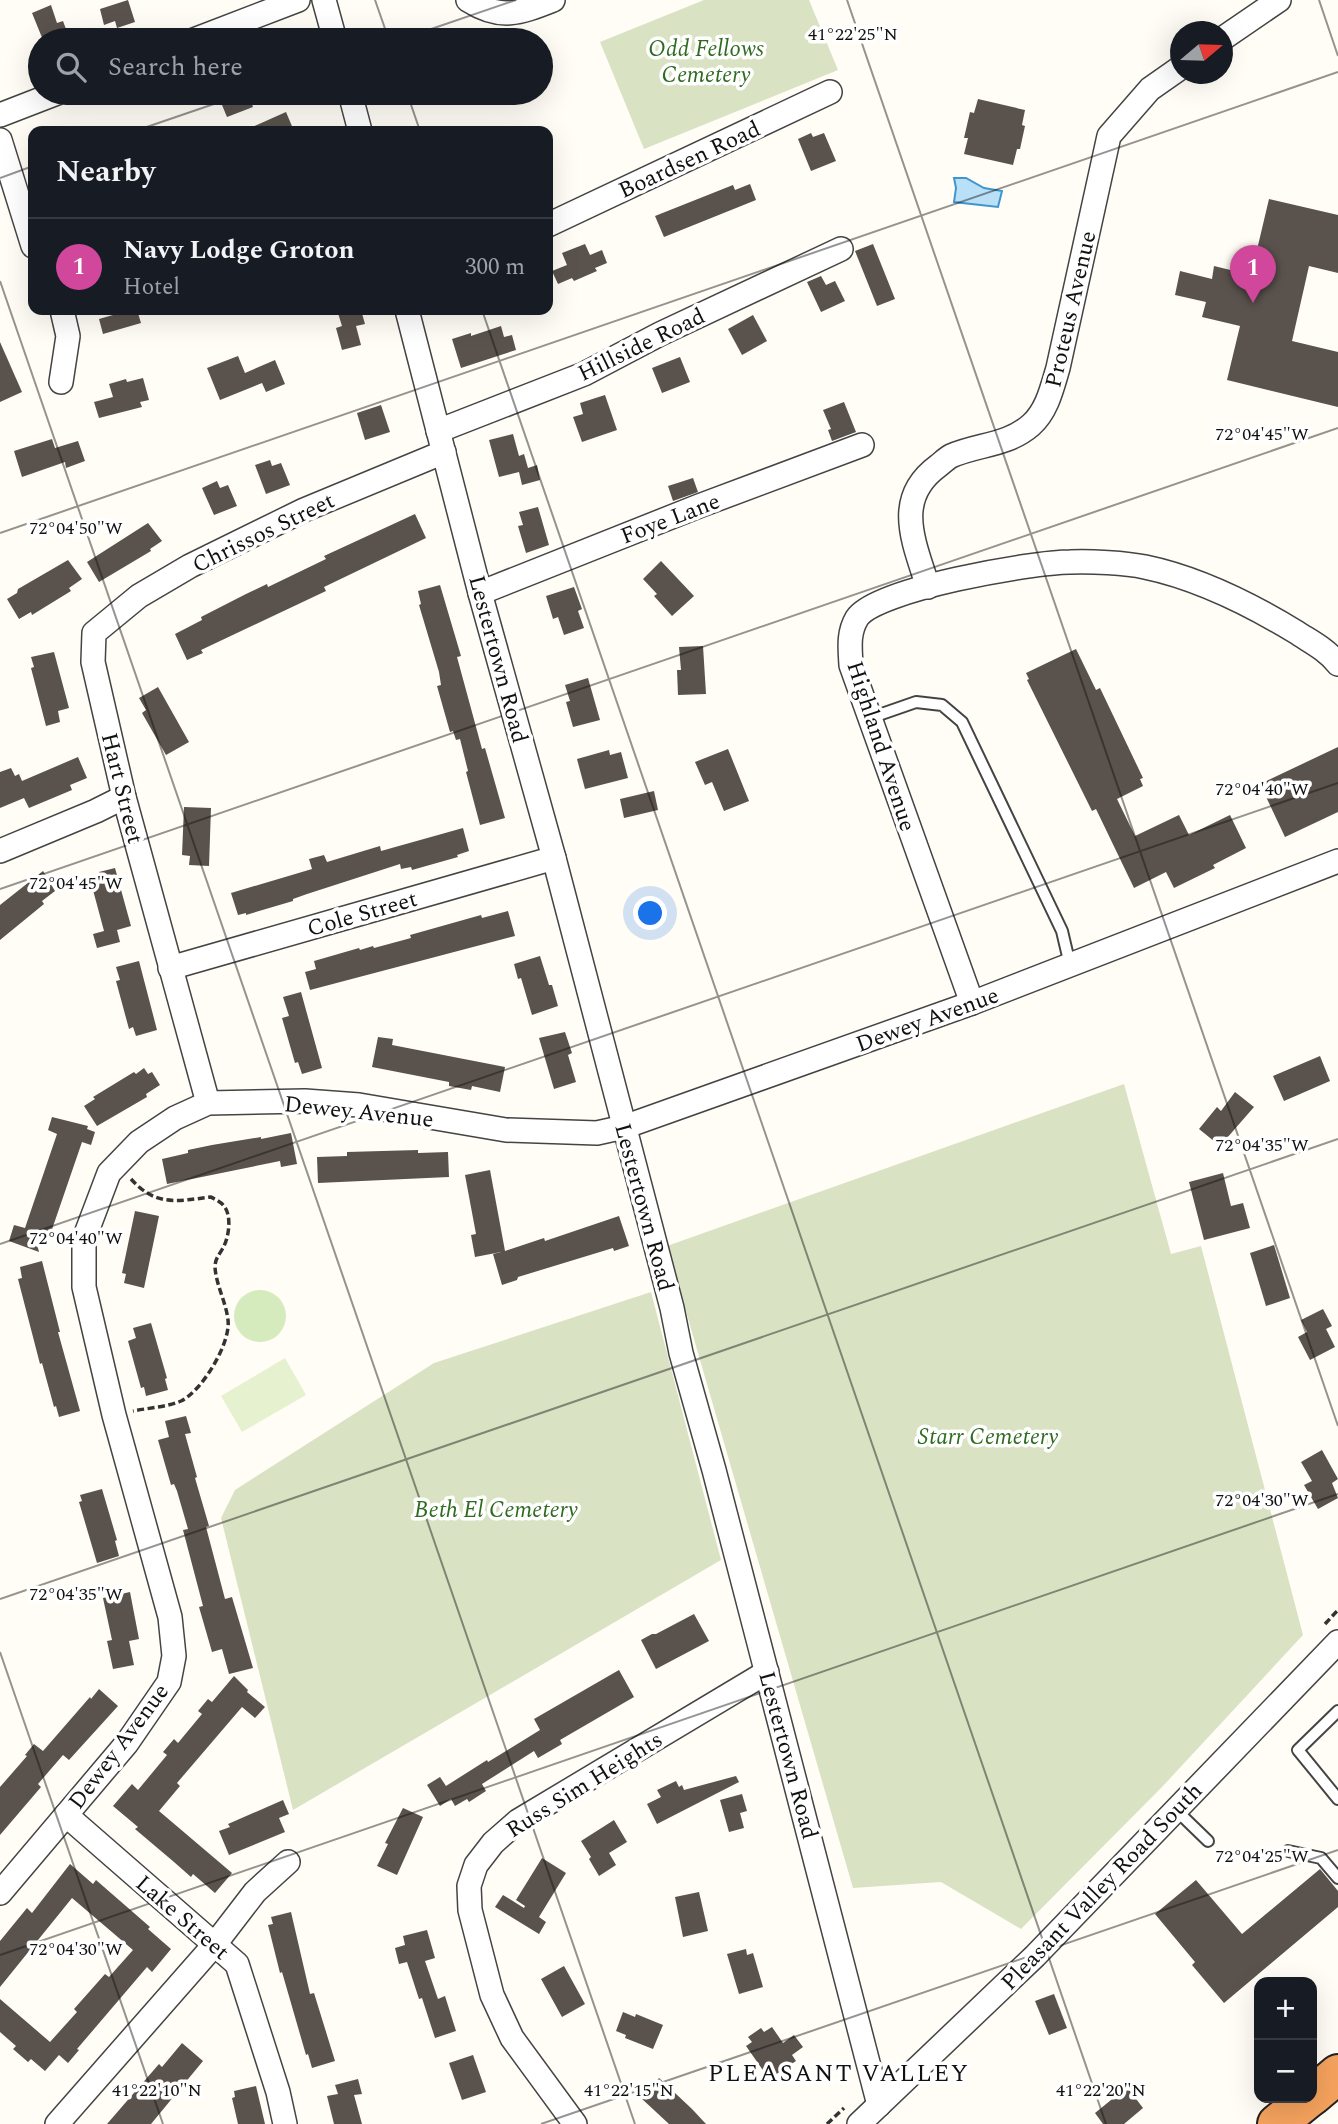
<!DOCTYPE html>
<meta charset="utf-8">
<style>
:root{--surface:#171b24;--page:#20242c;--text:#f1f3f6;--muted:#9ea1a6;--line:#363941;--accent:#8c9099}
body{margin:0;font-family:Spectral,serif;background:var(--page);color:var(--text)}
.controls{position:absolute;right:21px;bottom:21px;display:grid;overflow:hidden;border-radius:14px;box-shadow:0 7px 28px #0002}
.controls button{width:63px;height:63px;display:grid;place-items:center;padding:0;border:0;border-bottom:2px solid var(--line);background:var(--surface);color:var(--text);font:35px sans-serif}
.compass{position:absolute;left:1170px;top:21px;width:63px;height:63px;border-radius:50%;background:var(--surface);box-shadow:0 7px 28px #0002;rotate:71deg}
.you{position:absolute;left:651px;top:914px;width:24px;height:24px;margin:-18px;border:5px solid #fff;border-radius:50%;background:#1a73e8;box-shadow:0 0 0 10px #1a73e833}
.badge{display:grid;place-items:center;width:46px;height:46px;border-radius:50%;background:var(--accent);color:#fff;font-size:23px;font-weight:700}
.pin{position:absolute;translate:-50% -58px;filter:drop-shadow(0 2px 4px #0008)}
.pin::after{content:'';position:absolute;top:37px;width:24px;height:21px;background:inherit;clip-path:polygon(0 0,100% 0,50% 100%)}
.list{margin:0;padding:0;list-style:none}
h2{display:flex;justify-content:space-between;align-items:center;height:91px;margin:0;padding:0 28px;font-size:30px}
h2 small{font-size:23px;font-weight:400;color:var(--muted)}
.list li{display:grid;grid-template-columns:46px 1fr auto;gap:21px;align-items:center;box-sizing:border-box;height:98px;padding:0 28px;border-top:2px solid var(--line)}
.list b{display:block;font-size:26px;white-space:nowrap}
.list p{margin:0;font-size:23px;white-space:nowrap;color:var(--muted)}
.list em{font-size:23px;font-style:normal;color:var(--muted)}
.icon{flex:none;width:38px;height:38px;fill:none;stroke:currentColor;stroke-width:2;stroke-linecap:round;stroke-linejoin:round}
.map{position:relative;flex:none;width:1338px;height:2124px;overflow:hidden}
.search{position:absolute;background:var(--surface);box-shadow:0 7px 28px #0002;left:28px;top:28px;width:525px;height:77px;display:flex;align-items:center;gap:18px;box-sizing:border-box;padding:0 24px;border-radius:38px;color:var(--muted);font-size:26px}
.panel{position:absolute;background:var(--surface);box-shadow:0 7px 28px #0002;left:28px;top:126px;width:525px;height:189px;border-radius:14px}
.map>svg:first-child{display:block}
.green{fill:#d5ebbd}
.cemetery{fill:#d9e3c4}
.pitch{fill:#e6f2cf}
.water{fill:#b9e0f7;stroke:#3f96cf;stroke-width:2}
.building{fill:#5a524d}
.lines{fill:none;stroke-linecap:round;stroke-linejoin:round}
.lane-casing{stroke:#444;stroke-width:14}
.street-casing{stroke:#444;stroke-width:26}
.highway-casing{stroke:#222;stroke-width:42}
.path{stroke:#333;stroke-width:3.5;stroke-dasharray:7 3.5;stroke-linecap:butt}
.lane{stroke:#fff;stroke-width:10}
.street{stroke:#fff;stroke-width:23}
.highway{stroke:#f5a25d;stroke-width:38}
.ticks{fill:none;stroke:#111;stroke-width:2;stroke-opacity:0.45}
.labels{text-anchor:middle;stroke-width:7;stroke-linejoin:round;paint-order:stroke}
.park-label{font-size:23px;font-style:italic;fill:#2f6b1f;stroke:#fff}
.street-label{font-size:23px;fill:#111;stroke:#fff}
.neighbourhood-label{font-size:24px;letter-spacing:2px;fill:#111;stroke:#fff}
.ticks-label{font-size:18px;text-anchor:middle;fill:#111;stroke:#fff;stroke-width:7;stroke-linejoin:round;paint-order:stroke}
</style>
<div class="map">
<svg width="1338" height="2124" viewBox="0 0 1338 2124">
<rect width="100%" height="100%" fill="#fffdf5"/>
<circle class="green" cx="260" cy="1316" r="26"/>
<g class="cemetery">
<polygon points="704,0 809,0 838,70 644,149 600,42"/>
<polygon points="1124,1084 1171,1254 1201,1246 1303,1635 1162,1787 1021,1929 941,1882 853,1888 667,1246"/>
<polygon points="651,1292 721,1560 293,1810 221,1518 235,1490 434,1363"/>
</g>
<polygon class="pitch" points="285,1358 306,1395 242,1432 221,1396"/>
<polygon class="water" points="954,178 966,178 984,188 1002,191 998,207 954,202 956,188"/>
<g class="building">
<polygon points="128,0 135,22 117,28 115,21 104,25 100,9"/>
<polygon points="51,5 57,23 63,21 70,40 43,40 32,13"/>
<polygon points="217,93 248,93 253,107 227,117"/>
<polygon points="978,99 1025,110 1022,125 1025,126 1020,149 1017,149 1013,165 964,154 968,138 964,138 970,112 974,113"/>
<polygon points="286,112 294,131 243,131"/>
<polygon points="811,133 813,137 824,133 836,161 811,171 798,139"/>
<polygon points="750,184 756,200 664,237 655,216 733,185 735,190"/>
<polygon points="1269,199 1338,215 1338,273 1309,266 1292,341 1338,352 1338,407 1227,380 1240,326 1202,317 1206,302 1175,295 1180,271 1212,279 1214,266 1251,275"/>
<polygon points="585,244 590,255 602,250 607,263 595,268 597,271 574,281 572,278 558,284 552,271 567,265 562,253"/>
<polygon points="873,244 895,299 877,306 855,251"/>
<polygon points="821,276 826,285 835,281 845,301 821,312 807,282"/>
<polygon points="111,310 137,310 141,323 103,334 99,319 113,315"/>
<polygon points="337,310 361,310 365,324 356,326 361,345 342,350 336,328 342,326"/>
<polygon points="753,315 767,341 742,355 728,329"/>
<polygon points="501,326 504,337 512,335 516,350 461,368 452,339 471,333 471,336"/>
<polygon points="0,342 22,392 0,402"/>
<polygon points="238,356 245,373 275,360 285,384 266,392 262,383 220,400 207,368"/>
<polygon points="680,357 690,382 662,393 652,368"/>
<polygon points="143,378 149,400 140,402 142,407 99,418 94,402 113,397 109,384 126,379 127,382"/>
<polygon points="605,395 617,430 582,442 573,417 583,414 580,403"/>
<polygon points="844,402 856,432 832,441 828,430 831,429 823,410"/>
<polygon points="381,405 390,432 365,440 357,413"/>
<polygon points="513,434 519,456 524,454 528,468 537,465 540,480 522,485 519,472 499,477 489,440"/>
<polygon points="52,439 55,448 78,441 85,461 66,468 65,462 22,477 14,451"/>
<polygon points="270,460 272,466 281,463 290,485 266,494 255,465"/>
<polygon points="693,478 698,492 673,501 668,486"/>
<polygon points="217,481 220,488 228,485 237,506 214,515 202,488"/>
<polygon points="538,507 549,545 526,553 518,526 523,525 519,512"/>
<polygon points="415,514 426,538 324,587 326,591 201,650 203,653 187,660 175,634 202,620 201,617 246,594 267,584 268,587 326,559 324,556"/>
<polygon points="148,523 162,541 150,549 151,551 99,582 87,562"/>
<polygon points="68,560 82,579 69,588 71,591 32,615 31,612 19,619 7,599 17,593 18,589"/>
<polygon points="661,561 694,596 672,616 654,596 657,594 643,579"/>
<polygon points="440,585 461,656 457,657 482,749 485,748 505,818 480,825 466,772 468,771 460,739 456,740 453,731 450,732 437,686 441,685 439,672 419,605 421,604 418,591"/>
<polygon points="574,587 582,609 578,611 584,628 564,635 558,617 553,619 546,596"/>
<polygon points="703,646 706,694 678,695 677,670 681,670 679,647"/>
<polygon points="1076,649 1096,690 1100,688 1143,778 1140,779 1143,786 1117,799 1135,836 1179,815 1189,835 1230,815 1246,848 1213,865 1215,868 1174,888 1166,872 1134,888 1096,809 1092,811 1027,680 1029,679 1026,673"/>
<polygon points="54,652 69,708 58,711 60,722 46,726 31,668 34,667 31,657"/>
<polygon points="588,678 600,720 573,727 566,702 570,701 565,685"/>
<polygon points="158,687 189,742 166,755 142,713 146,710 139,698"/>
<polygon points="1338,747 1338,812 1285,837 1260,784"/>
<polygon points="728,749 749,801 724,811 712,782 705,785 695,762"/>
<polygon points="609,750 610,755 621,752 628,778 585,789 577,759"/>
<polygon points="78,757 87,778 70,785 72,790 29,808 24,798 0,808 0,772 11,768 15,776 19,774 22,781"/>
<polygon points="654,791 658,810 624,818 620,799"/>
<polygon points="184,807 211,808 209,866 189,865 190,856 182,855"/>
<polygon points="463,828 469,851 457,855 458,857 412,870 411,867 401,869 400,864 307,894 293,899 293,901 246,915 246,913 238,915 231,893 312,869 309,859 324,855 327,862 380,846 381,851"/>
<polygon points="115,868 131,926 117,930 120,942 97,948 93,934 104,931 93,890 96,889 93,878 100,876 99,872"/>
<polygon points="43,871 55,891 42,901 44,904 0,940 0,905"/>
<polygon points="508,911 515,936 310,990 305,972 316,969 314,961 359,948 360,950 373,946 374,948 411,938 410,935 481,915 482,918"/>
<polygon points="540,956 549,985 552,985 558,1006 532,1015 521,978 518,979 514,964"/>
<polygon points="139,961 157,1030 136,1036 133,1027 129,1029 116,981 120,980 116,967"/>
<polygon points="301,992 322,1068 302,1074 298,1062 295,1063 282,1018 289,1016 283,997"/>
<polygon points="565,1032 572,1053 568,1055 576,1082 554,1089 539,1038"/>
<polygon points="378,1037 393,1039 392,1045 505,1067 500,1092 472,1086 471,1090 449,1086 449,1082 372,1067"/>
<polygon points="1320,1056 1330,1081 1284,1101 1273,1076"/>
<polygon points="144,1068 148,1074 152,1072 160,1085 146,1094 147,1097 97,1126 84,1106 95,1099 93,1097 134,1072 136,1074"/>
<polygon points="1235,1092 1254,1107 1220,1146 1199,1129 1217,1107 1221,1111"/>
<polygon points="52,1117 88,1126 87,1129 95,1132 91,1145 82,1142 48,1241 35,1236 39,1252 9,1241 14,1225 25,1228 57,1134 48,1130"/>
<polygon points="291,1133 297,1164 281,1167 280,1161 167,1184 162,1159 188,1153 188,1150 212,1145 261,1137 261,1139"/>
<polygon points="418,1150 418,1153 448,1152 449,1177 318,1183 317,1157 347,1156 347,1152"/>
<polygon points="490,1170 505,1251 544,1238 545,1241 619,1216 629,1246 614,1251 613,1248 518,1277 517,1280 502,1285 493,1254 501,1252 475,1257 471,1235 476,1234 465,1175"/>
<polygon points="1223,1173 1231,1206 1243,1203 1250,1228 1204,1240 1189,1182"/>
<polygon points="135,1211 159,1216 144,1288 124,1283 126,1274 122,1273"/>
<polygon points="1274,1245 1290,1298 1266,1306 1250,1253"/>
<polygon points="42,1261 60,1332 58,1332 80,1411 59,1417 56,1406 54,1407 42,1363 40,1364 18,1279 22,1278 20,1267"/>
<polygon points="1323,1309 1332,1326 1326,1329 1335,1347 1310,1360 1298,1337 1307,1332 1301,1320"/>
<polygon points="151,1323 167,1378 165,1379 168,1390 146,1396 144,1387 141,1388 128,1341 136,1338 133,1328"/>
<polygon points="186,1416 191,1433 185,1434 197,1477 195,1478 209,1526 206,1527 225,1599 232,1597 253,1668 229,1674 222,1649 212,1652 199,1607 203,1606 183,1530 188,1529 177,1491 174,1484 171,1485 158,1440 169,1437 165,1421"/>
<polygon points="1322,1450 1338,1479 1332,1483 1338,1498 1318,1509 1304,1485 1312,1481 1301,1462"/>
<polygon points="102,1489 117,1540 115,1541 119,1556 97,1563 79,1502 82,1501 80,1495"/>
<polygon points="130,1592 139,1639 129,1641 134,1665 113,1669 107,1641 112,1640 103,1598"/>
<polygon points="694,1614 709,1641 656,1669 641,1640 652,1634 656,1634"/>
<polygon points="619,1670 634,1697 560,1740 562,1744 538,1758 534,1751 482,1784 486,1791 469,1802 467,1799 455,1806 451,1799 440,1806 427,1785 440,1777 446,1786 487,1760 488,1762 540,1730 534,1719"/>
<polygon points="234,1676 248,1690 247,1692 265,1707 255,1718 242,1707 177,1783 180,1786 159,1811 232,1873 215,1893 193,1874 191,1877 174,1862 135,1829 138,1827 113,1806 132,1784 138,1790 167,1755 163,1752 174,1739 178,1743 202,1714 198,1711 208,1699 212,1702"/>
<polygon points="99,1689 118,1706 69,1760 63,1755 38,1784 41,1787 0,1835 0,1787 27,1756 25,1755 34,1744 43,1751 90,1697 91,1699"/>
<polygon points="736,1776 739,1782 657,1824 647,1804 661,1797 657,1790 676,1781 679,1787 682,1785 684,1790"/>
<polygon points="742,1794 747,1811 740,1813 744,1828 729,1832 720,1800"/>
<polygon points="283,1800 289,1814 279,1818 285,1832 229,1855 219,1831 230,1827 228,1824"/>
<polygon points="403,1808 423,1817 397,1875 377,1866 388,1844 385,1843"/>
<polygon points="614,1820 627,1842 609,1853 616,1865 599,1876 589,1859 591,1857 581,1841"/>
<polygon points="542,1858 566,1873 539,1917 546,1922 539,1934 495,1907 503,1895 524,1908 525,1906 516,1900"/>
<polygon points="70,1864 93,1884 96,1880 150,1927 148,1929 171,1949 152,1972 147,1967 77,2049 79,2050 68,2063 59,2055 45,2071 31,2059 28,2062 13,2049 16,2046 0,2032 0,1999 50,2042 77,2012 74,2009 105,1974 109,1977 133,1950 72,1898 0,1987 0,1941 27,1908 32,1913"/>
<polygon points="1320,1869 1338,1891 1338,1907 1224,2003 1192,1965 1195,1962 1155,1914 1196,1880 1242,1934"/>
<polygon points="699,1892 708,1931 683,1937 675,1897"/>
<polygon points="291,1912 310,1994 314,1993 335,2061 312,2068 308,2054 306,2055 282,1972 280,1973 268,1925 273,1924 271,1917"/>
<polygon points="427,1930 435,1958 425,1961 438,1999 445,1996 456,2031 435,2038 422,1998 419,1999 407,1962 399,1964 395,1948 405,1945 403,1936"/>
<polygon points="746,1949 747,1955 753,1953 763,1987 739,1994 727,1954"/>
<polygon points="564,1966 585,2004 562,2017 541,1979"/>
<polygon points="1054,1994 1067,2028 1049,2035 1035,2001"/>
<polygon points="623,2012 635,2017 636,2014 663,2025 653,2049 625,2038 626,2035 616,2031"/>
<polygon points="772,2027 783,2043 794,2035 803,2047 792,2055 796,2061 769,2079 746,2046 752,2042 748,2037 761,2028 764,2032"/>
<polygon points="182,2043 203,2061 151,2124 107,2124 159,2064 162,2067"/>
<polygon points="473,2055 486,2092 462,2100 449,2063"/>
<polygon points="659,2078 692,2109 706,2124 669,2124 641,2098"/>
<polygon points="358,2079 362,2094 354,2095 362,2124 334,2124 327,2096 338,2094 335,2085"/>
<polygon points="256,2086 265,2124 238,2124 232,2098 235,2097 234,2091"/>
<polygon points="1127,2087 1143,2108 1124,2124 1103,2124 1095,2113"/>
</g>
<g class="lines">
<defs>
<g id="lane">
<polyline points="870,718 916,702 942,705 962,722 1062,931 1070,965"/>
<polyline points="1338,1711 1298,1750 1338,1799"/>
<polyline points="1176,1810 1208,1841"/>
<polyline points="1288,1851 1321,1858 1338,1878"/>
</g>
<g id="street">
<polyline points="324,0 335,40"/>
<path d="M468,0c33,21 52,13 85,0"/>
<polyline points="1222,39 1279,0"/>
<polyline points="194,40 298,0"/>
<polyline points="350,93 360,131"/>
<polyline points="0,115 57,93"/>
<polyline points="0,140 33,246"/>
<polyline points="548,225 830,92"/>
<polyline points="407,310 480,593 554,858 672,1308 681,1353 714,1470 879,2105"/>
<polyline points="61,382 68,336 62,310"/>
<polyline points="438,431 584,374 660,334 841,249"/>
<path d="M928,587c-14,-45 -35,-88 10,-121 4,-3 9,-8 13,-10 27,-12 56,-10 80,-31 16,-14 21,-37 27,-57l51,-232 41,-47 30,-21"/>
<polyline points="480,593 699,506 862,445"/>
<polyline points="0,851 96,811 124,797"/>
<polyline points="170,968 554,858"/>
<path d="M972,1003l-121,-338c-1,-17 -3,-32 6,-47 19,-29 176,-56 213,-56 20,-1 56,1 75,5 53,11 105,37 151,65 15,10 30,17 42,32"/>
<polyline points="208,1103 124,797 93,662 94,633 139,596 190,566 304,510 444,452"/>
<polyline points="66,1815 237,1964 278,2092 285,2124"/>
<polyline points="0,1893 127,1743 169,1682 174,1656 170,1617 114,1415 84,1287 84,1239 109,1173 139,1142 175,1118 208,1103 305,1101 359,1105 506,1130 597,1133 624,1127 972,1003 1338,861"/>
<polyline points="57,2124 215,1944 255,1892 288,1862"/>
<polyline points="575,2124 512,2038 492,1995 470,1910 469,1886 476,1865 493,1843 518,1821 767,1672"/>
<polyline points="859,2124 1035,1956 1338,1642"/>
</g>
<g id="highway">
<polyline points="1312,2096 1338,2074"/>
<polyline points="1277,2124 1309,2098"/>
</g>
</defs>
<use href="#lane" class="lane-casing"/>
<use href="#street" class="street-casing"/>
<use href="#highway" class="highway-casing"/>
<g class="path">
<path d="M131,1179c25,28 46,22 80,18 5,3 10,5 13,9 8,10 5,31 -1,42 -4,7 -8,11 -8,19 1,18 11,35 13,53 3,23 -26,71 -47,81 -14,6 -33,7 -48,10"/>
<polyline points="1325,1624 1338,1610"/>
<polyline points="827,2124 844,2108"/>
</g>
<use href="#lane" class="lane"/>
<use href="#street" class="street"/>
<use href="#highway" class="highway"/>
</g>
<path class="ticks" d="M375,0l14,40M847,0l491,1426M1319,0l19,56M399,40l117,-40M407,93l13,38M135,131l111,-38M0,178l33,-12M0,281l635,1843M482,310l624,1814M0,533l1338,-461M0,889l1338,-461M0,1244l1338,-461M0,1599l1338,-460M0,1652l163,472M0,1955l1338,-461M541,2124l797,-274"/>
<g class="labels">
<g class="park-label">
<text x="706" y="56">Odd Fellows<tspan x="706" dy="26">Cemetery</tspan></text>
<text x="988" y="1444">Starr Cemetery</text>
<text x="496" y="1517">Beth El Cemetery</text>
</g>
<g class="street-label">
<text transform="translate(689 159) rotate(-25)" y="8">Boardsen Road</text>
<text transform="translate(1070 309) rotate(-77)" y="8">Proteus Avenue</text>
<text transform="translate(641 344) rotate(-26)" y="8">Hillside Road</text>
<text transform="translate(670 518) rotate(-21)" y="8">Foye Lane</text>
<text transform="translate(263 532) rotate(-26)" y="8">Chrissos Street</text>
<text transform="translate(499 659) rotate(75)" y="8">Lestertown Road</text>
<text transform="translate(882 746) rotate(72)" y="8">Highland Avenue</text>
<text transform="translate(123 788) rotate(76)" y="8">Hart Street</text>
<text transform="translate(362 913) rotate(-16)" y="8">Cole Street</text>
<text transform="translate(927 1019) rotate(-20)" y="8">Dewey Avenue</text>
<text transform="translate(359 1111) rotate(6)" y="8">Dewey Avenue</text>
<text transform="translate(645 1207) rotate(75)" y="8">Lestertown Road</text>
<text transform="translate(118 1746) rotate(-53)" y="8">Dewey Avenue</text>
<text transform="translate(789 1755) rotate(75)" y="8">Lestertown Road</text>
<text transform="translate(584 1784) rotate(-32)" y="8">Russ Sim Heights</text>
<text transform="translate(1101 1886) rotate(-46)" y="8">Pleasant Valley Road South</text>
<text transform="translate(183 1917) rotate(41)" y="8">Lake Street</text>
</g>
<g class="neighbourhood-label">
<text x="839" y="2081">PLEASANT VALLEY</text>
</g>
</g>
<g class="ticks-label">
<text x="853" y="40">41°22'25"N</text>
<text x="1262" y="440">72°04'45"W</text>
<text x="76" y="534">72°04'50"W</text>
<text x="1262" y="795">72°04'40"W</text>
<text x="76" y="889">72°04'45"W</text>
<text x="1262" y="1151">72°04'35"W</text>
<text x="76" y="1244">72°04'40"W</text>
<text x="1262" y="1506">72°04'30"W</text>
<text x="76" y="1600">72°04'35"W</text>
<text x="1262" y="1862">72°04'25"W</text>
<text x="76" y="1955">72°04'30"W</text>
<text x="157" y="2096">41°22'10"N</text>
<text x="629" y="2096">41°22'15"N</text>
<text x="1101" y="2096">41°22'20"N</text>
</g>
</svg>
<div class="controls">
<button>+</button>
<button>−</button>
</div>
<svg class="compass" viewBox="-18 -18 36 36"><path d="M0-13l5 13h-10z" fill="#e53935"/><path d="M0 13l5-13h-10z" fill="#9ea1a6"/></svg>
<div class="you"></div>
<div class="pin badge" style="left:1253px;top:303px;background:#d1479c">1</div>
<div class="search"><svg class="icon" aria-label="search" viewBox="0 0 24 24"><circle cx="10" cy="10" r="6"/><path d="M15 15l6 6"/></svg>Search here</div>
<section class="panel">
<h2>Nearby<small></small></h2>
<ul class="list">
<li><span class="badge" style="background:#d1479c">1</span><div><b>Navy Lodge Groton</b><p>Hotel</p></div><em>300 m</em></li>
</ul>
</section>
</div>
